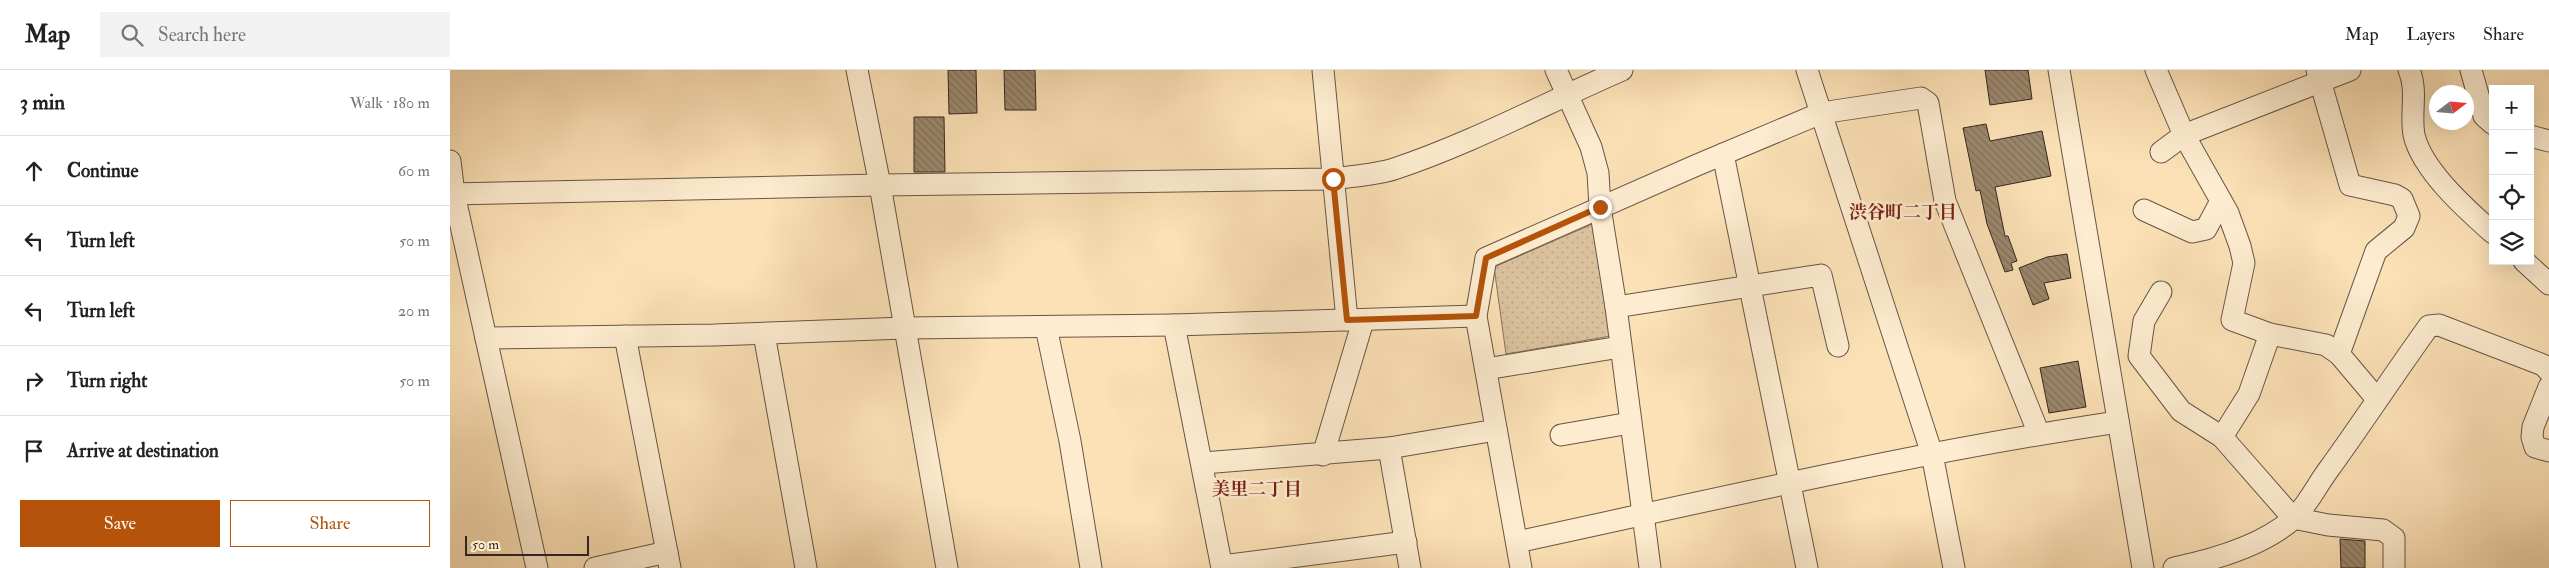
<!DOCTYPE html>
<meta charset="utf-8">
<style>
:root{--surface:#fff;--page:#f2f2f2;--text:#222;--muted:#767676;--line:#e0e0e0;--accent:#b45309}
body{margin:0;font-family:"IM FELL Double Pica","Noto Serif JP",serif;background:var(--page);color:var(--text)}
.controls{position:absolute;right:15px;top:15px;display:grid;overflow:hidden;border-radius:0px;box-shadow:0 5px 20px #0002}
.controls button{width:45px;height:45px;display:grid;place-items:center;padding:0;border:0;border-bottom:1px solid var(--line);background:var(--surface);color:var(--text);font:25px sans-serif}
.compass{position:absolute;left:1979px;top:15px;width:45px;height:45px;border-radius:50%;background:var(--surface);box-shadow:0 5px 20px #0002;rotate:74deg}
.scale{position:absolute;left:15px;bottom:12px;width:124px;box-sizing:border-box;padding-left:5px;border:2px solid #34271f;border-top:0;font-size:14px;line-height:18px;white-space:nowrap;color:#34271f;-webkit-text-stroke:4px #fdecd0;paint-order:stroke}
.stop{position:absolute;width:15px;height:15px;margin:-11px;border:4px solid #b45309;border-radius:50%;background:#fff}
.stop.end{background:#b45309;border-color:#fff;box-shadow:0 1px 5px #0008}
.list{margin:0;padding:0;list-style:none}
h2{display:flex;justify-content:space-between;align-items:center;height:65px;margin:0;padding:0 20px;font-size:21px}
h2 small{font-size:16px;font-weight:400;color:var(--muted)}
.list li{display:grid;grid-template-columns:32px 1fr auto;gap:15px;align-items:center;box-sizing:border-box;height:70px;padding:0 20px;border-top:1px solid var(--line)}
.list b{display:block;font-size:19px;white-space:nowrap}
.list em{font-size:16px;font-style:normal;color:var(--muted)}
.actions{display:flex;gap:10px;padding:15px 20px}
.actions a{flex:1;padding:11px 0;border:1px solid var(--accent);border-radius:0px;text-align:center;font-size:18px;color:var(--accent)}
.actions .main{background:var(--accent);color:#fff}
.icon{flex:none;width:28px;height:28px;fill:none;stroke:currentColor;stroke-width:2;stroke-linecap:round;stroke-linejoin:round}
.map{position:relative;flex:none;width:2099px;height:498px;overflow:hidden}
header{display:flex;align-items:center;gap:30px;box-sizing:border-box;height:70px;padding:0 25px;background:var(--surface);border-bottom:1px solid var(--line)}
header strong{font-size:24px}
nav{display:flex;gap:28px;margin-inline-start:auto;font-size:18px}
.search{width:350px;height:45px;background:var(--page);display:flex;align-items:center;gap:12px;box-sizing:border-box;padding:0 18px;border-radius:0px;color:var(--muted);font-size:19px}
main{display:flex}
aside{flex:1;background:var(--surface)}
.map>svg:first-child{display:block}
.park{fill:url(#park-dots);stroke:#87745e}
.building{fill:url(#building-back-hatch);stroke:#34271f}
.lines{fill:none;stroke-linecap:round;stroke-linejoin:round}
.minor-casing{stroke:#665645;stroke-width:23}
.minor{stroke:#fdecd0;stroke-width:21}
.route{stroke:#b45309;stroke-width:6}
.labels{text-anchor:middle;stroke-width:5;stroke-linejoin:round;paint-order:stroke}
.neighbourhood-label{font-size:18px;font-weight:bold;fill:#7a1f14;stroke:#fdecd0}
</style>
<header>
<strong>Map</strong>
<div class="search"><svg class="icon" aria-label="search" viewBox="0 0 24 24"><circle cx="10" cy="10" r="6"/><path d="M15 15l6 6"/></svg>Search here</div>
<nav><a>Map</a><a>Layers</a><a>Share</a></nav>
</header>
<main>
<aside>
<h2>3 min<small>Walk · 180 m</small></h2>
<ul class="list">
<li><svg class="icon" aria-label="ahead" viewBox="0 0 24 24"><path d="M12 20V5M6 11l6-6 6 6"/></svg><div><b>Continue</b></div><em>60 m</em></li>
<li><svg class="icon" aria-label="left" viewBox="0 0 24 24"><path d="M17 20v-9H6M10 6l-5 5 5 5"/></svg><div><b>Turn left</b></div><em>50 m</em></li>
<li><svg class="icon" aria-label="left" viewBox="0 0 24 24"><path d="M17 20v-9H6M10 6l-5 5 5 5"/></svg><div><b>Turn left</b></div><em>20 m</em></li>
<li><svg class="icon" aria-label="right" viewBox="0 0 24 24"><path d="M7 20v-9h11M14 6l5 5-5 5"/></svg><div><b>Turn right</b></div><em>50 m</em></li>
<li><svg class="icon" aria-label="arrive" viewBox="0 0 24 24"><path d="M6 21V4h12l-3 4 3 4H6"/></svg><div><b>Arrive at destination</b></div></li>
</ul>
<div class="actions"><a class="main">Save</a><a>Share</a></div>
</aside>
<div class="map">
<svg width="2099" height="498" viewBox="0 0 2099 498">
<defs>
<pattern id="park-dots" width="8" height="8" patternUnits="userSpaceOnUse" patternTransform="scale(1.25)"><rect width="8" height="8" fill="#dac19c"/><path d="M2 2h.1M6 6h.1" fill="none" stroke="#bca686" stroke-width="1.8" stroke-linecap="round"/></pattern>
<pattern id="building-back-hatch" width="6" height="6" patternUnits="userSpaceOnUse" patternTransform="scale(1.25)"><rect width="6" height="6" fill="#9c886e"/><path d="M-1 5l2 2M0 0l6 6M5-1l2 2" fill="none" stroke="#806f5a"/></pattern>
</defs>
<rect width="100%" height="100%" fill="#fce1b6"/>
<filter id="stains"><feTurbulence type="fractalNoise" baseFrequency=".004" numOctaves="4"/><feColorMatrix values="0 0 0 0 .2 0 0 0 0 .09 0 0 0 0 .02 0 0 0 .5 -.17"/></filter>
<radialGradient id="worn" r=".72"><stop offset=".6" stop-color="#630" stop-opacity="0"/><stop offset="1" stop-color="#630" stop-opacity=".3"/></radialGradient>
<polygon class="park" points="1145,153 1161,266 1056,284 1044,197"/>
<g class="building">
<polygon points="498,0 526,0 527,43 499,44"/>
<polygon points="554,0 585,0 586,40 555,40"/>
<polygon points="1535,0 1578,0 1582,29 1540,35"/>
<polygon points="464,47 494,47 495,102 464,102"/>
<polygon points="1536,54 1540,71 1592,61 1601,106 1545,117 1555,166 1558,166 1567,191 1561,193 1563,200 1555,202 1537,154 1530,120 1526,121 1513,58"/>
<polygon points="1617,184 1621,208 1594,213 1599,229 1583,235 1569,198 1597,187"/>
<polygon points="1628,291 1636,337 1599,343 1590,298"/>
<polygon points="1890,469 1915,471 1915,498 1891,498"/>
</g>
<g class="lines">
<defs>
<g id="minor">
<polyline points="407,0 430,115 497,498"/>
<polyline points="873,0 897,250"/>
<polyline points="1106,0 1141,77 1148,103 1150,137 1166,237 1200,498"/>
<polyline points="1357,0 1482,384 1504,498"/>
<polyline points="1609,0 1693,498"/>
<polyline points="1706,0 1734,65 1778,143 1790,176 1794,193 1782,250 1820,264 1876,275 1889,284 1926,181 1954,158 1959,146 1952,129 1945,125 1900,115 1867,0"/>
<path d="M1959,0c9,20 1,43 5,65 8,35 52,74 79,98"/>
<polyline points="2021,0 2034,46 2043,54"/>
<polyline points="2080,66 2099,71"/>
<polyline points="1711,82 1734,65 1900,0"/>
<polyline points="1273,84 1357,498"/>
<polyline points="0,91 4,124 87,498"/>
<path d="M0,124l430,-9 453,-6c20,-3 42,-4 61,-10 78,-26 152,-66 228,-99"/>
<polyline points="1694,140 1742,162 1756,159 1771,131"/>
<polyline points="2074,191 2099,214"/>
<polyline points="1711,222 1694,251 1689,286 1731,341 1772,367"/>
<polyline points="1166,237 1371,205 1388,276"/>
<polyline points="724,255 772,498"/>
<polyline points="596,257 620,371 641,498"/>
<polyline points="314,264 356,498"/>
<polyline points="1820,264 1799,324 1772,367 1843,448 1878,455 1933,460 1944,468 1944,498"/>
<polyline points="175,266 220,498"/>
<polyline points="36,268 264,265 455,258 724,255 1026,246"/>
<polyline points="1889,284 1927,329"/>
<polyline points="1036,299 1170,277"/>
<polyline points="2099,317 2083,357 2082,367 2085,377 2099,381"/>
<polyline points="1111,365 1180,353"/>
<polyline points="939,378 960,498"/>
<polyline points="873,385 913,251"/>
<polyline points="753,393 939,378 1046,360"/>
<path d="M1067,472c200,-43 399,-90 601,-120"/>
<polyline points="772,496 956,472"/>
<polyline points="145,498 217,482"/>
<polyline points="1071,498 1026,246 1036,188 1247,95 1371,43 1471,28 1478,33 1495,131 1589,364"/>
<path d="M1724,498c39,-8 88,-22 119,-49 14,-13 24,-34 36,-50 34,-47 66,-96 100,-143l10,-1 104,40 6,6"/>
</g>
</defs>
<use href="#minor" class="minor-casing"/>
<use href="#minor" class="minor"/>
</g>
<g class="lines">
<polyline class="route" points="883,109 897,250 1026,246 1036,188 1150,137"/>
</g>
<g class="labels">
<g class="neighbourhood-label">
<text x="1453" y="148">渋谷町二丁目</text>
<text x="807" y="425">美里二丁目</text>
</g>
</g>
<rect width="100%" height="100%" filter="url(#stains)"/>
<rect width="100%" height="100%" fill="url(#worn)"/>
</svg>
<div class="controls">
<button>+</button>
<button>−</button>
<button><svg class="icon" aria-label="locate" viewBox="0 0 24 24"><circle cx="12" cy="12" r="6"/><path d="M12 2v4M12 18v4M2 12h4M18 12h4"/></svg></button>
<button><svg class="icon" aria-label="layers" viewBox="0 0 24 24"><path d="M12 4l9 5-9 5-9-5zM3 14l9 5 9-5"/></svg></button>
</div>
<svg class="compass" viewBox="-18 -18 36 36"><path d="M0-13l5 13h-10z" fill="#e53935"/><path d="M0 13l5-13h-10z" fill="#767676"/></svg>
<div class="scale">50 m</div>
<div class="stop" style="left:883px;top:109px"></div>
<div class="stop end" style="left:1150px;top:137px"></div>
</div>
</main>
